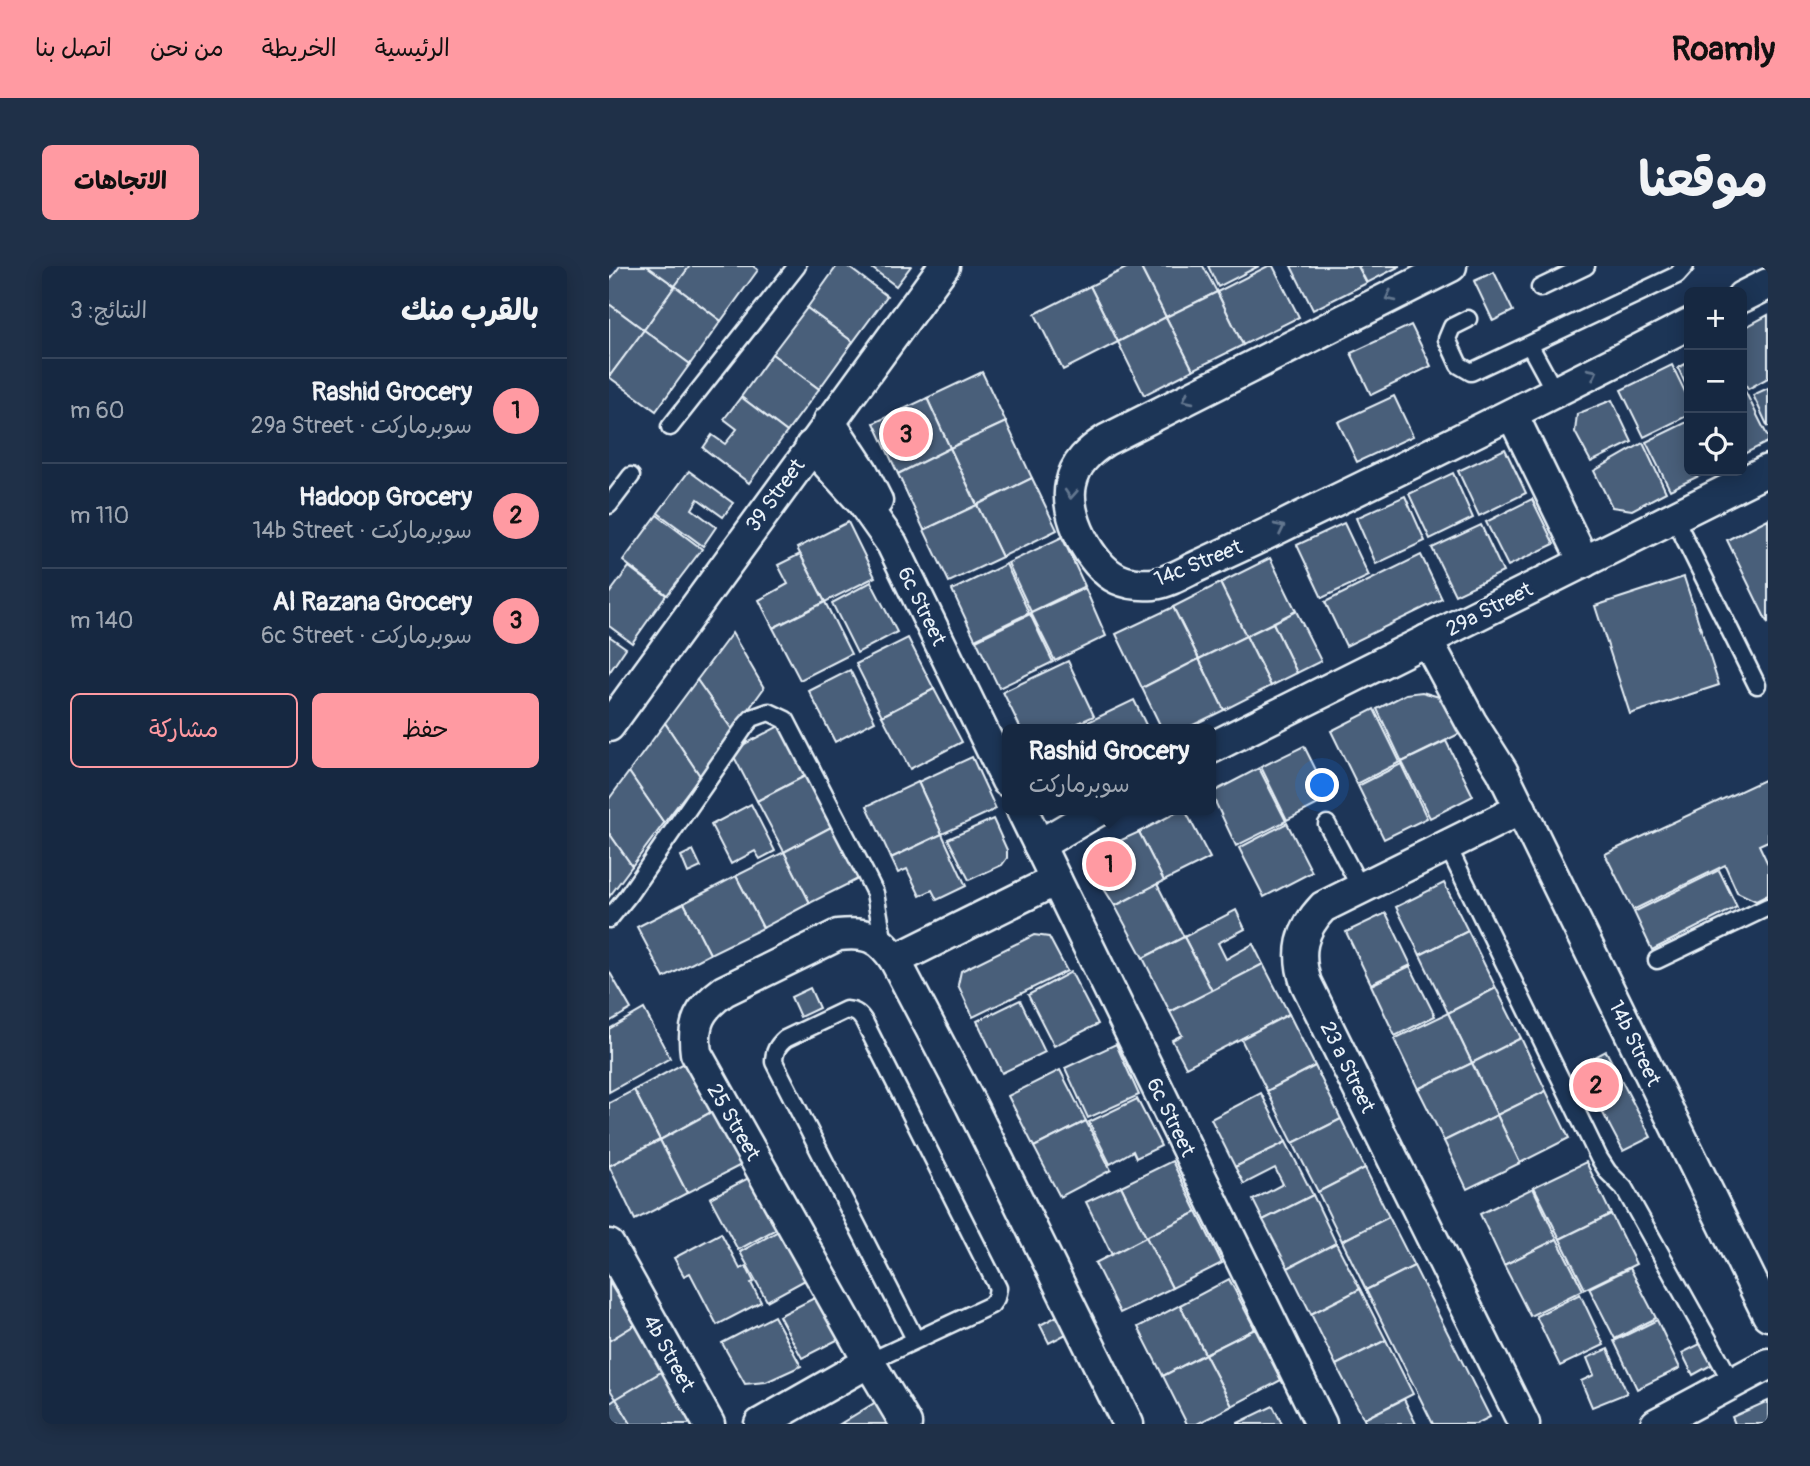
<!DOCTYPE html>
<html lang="ar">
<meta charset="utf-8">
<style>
:root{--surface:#162841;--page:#1f3048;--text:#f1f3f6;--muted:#9ea6b1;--line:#35445a;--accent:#ff9aa2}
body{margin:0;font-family:Pangolin,"Playpen Sans Arabic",sans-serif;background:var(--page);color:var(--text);direction:rtl}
.controls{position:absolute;right:21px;top:21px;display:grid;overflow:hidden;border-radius:10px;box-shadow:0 4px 18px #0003}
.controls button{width:63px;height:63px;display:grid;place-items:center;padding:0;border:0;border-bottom:2px solid var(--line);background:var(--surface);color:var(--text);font:35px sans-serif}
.you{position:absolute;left:714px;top:520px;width:24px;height:24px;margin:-18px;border:5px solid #fff;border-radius:50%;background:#1a73e8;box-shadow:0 0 0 10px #1a73e833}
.badge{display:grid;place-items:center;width:46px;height:46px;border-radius:50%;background:var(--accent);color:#111;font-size:23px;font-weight:700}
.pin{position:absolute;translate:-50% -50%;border:4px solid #fff;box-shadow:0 2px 7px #0006}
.popup{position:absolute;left:393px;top:458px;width:214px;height:91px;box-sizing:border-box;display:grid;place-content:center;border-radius:10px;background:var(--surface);filter:drop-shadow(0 2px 5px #0005);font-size:23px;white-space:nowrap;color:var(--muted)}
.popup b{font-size:26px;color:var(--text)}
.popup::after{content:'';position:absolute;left:50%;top:100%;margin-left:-14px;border:14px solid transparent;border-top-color:var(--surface)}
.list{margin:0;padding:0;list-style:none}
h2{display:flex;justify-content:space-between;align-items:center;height:91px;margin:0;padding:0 28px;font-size:30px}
h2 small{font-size:23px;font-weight:400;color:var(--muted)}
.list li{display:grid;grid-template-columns:46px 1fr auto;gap:21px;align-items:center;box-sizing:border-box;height:105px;padding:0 28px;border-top:2px solid var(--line)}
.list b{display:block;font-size:26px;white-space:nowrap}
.list p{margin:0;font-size:23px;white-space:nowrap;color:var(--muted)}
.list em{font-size:23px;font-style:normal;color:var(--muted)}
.actions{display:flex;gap:14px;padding:21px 28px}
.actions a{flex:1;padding:16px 0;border:2px solid var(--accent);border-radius:10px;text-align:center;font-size:24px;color:var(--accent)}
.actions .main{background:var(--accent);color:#111}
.icon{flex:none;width:38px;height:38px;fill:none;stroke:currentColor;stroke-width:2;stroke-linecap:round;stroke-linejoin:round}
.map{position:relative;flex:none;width:1159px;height:1158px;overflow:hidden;direction:ltr;border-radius:10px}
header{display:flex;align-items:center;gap:42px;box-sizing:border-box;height:98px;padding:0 35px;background:var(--accent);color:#111}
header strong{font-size:33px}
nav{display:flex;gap:38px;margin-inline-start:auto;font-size:24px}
.intro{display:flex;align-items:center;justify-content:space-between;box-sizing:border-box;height:168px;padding:0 42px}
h1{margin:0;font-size:49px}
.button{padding:18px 32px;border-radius:10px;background:var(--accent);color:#111;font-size:24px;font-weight:700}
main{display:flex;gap:42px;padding:0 42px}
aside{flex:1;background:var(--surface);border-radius:10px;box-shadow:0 4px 18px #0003}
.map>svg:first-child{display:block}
.building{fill:#495e7a;stroke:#e8f1f8;stroke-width:2}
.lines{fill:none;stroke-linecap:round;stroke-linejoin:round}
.service-casing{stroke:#e8f1f8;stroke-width:21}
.minor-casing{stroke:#e8f1f8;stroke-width:35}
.service{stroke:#1d3557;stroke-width:16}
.minor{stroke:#1d3557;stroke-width:30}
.oneway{stroke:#64778f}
.labels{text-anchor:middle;stroke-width:7;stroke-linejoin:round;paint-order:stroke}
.street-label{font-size:21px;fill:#e8f1f8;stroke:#1d3557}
</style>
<header>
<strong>Roamly</strong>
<nav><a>الرئيسية</a><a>الخريطة</a><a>من نحن</a><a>اتصل بنا</a></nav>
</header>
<div class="intro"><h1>موقعنا</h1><a class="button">الاتجاهات</a></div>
<main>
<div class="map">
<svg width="1159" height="1158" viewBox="0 0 1159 1158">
<rect width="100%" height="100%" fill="#1d3557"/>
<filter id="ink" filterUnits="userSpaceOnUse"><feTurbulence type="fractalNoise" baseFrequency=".0143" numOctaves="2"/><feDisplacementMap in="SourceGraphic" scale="14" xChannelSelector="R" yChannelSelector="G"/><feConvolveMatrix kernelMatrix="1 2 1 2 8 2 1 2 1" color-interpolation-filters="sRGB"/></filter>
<g filter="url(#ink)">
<g class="building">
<polygon points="11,0 38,0 66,20 35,64 0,38 0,15"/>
<polygon points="38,0 81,0 66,20"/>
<polygon points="81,0 144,0 149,4 112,55 66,20"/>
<polygon points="228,0 238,0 278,30 244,76 198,42"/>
<polygon points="260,0 302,0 287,20"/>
<polygon points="521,0 531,0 557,51 509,76 481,20"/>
<polygon points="531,0 594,0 608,26 557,51"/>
<polygon points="599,0 650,0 609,21"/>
<polygon points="659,0 664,0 690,51 634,79 608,26"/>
<polygon points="682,0 749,0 758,17 704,44"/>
<polygon points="749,0 791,0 758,17"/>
<polygon points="885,6 904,45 884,55 865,15"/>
<polygon points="66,20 112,55 81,98 35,64"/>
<polygon points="481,20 509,76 454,104 426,48"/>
<polygon points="608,26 634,79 584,104 557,51"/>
<polygon points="0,38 35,64 0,111"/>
<polygon points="198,42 244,76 210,123 163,88"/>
<polygon points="1159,49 1159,112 1139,123 1133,111 1133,63"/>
<polygon points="557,51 584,104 535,129 509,76"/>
<polygon points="802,59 822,100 762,129 742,87"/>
<polygon points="35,64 81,98 47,145 0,111"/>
<polygon points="163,88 210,123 178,166 132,131"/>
<polygon points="1080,96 1080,126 1069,102"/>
<polygon points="1063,99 1080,134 1080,149 1035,171 1012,124"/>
<polygon points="373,106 397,156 341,182 318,132"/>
<polygon points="1159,122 1159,161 1144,129"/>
<polygon points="1136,125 1159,171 1159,176 1133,189 1133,126"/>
<polygon points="785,130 804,170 748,196 729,156"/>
<polygon points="132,131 178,166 140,217 94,182 103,169 116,178 128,163 115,153"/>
<polygon points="318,132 341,182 289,208 265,157"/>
<polygon points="1003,134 1023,176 982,196 966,166 968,148"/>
<polygon points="1080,155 1080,205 1100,205 1061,224 1037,176"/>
<polygon points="397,156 423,212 368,239 341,182"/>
<polygon points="1034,177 1057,226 1023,244 1003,241 985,205"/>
<polygon points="341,182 368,239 315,264 289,208"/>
<polygon points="896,183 917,227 870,250 849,205"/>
<polygon points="80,205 124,237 114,251 89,233 83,243 107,261 94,280 49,247"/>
<polygon points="844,207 864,252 821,273 800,228"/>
<polygon points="423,212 448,264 393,291 368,239"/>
<polygon points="796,230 816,275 767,298 747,252"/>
<polygon points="923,233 945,278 899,300 877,256"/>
<polygon points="368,239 393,291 340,316 315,264"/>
<polygon points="48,249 93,283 58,329 14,295"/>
<polygon points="1159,253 1159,358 1118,274"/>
<polygon points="239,256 266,311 216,336 188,282"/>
<polygon points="735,257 760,310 713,332 688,279"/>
<polygon points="872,259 894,306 846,329 823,282"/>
<polygon points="453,271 476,320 422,346 399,297"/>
<polygon points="191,288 216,336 164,362 150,334 179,318 169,299"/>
<polygon points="812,289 833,333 737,380 716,336"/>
<polygon points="661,292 687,345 637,370 611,317"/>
<polygon points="397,298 420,347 366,373 343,324"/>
<polygon points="20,301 57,329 23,377 0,360 0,328"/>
<polygon points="1075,311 1110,419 1021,448 986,340"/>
<polygon points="262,316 288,366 248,387 223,337"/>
<polygon points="611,317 637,370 590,393 564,341"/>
<polygon points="476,322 497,370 446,395 422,347"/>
<polygon points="216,336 242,388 191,414 164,362"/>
<polygon points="564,341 590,393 533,422 507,368"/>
<polygon points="687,345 712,395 688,407 664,357"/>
<polygon points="421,348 444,396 390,422 367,374"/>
<polygon points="664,357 688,407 662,420 637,370"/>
<polygon points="123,367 155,422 124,465 88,414"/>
<polygon points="0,370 17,382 0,407"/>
<polygon points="637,370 662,420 615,444 590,393"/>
<polygon points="299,372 325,423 273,450 247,398"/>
<polygon points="590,393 615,444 576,463 553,463 533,422"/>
<polygon points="459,395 485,450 456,463 412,463 394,426"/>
<polygon points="241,404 266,455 226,476 200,425"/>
<polygon points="88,414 124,465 91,510 56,457"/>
<polygon points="325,423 353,476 301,503 273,450"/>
<polygon points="813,426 830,431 840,440 852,467 793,496 768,443 797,428"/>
<polygon points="525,434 539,463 478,463 475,458"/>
<polygon points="765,443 791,496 748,518 722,465"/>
<polygon points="56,457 91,510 55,557 20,506"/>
<polygon points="172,459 198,509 148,535 122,485"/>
<polygon points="837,475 864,530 821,552 793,496"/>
<polygon points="695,480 721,532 678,554 652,501"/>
<polygon points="363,491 387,543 333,568 309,516"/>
<polygon points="792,498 818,552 775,573 749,520"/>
<polygon points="650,502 677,555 627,580 602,527"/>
<polygon points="20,506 55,557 23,600 0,567 0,533"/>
<polygon points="198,509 224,560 175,586 148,535"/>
<polygon points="1159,512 1159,575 1150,579 1159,598 1159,629 1147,635 1128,626 1116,599 1024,644 996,588"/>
<polygon points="309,516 333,568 282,592 258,540"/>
<polygon points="142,538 166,585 151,593 146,585 122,598 102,559"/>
<polygon points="572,544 576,544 601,592 555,615 530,566"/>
<polygon points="384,553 398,584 398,592 393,599 360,614 339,573"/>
<polygon points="678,557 703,606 655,631 630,582"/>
<polygon points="224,560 251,612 201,637 175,586"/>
<polygon points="530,566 555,615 506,640 488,612 487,600 497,581"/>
<polygon points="0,567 23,600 0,631"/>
<polygon points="333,568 357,620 328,634 323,624 311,630 298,603 289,607 282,592"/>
<polygon points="84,584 92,601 79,607 72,590"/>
<polygon points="175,586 201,637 154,662 127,610"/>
<polygon points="1110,604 1128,641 1043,684 1025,646"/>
<polygon points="127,610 154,662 101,688 75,637"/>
<polygon points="835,617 859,665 811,689 787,641"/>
<polygon points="548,618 575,671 534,692 506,640"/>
<polygon points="75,637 101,688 55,712 28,661"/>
<polygon points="627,644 636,663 609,677 617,693 644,678 654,698 603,725 575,671"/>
<polygon points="777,647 802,699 762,718 737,666"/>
<polygon points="859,665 887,722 839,747 811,689"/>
<polygon points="425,669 440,671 458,705 364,751 349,719 352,705"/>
<polygon points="575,671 603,725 561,746 534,692"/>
<polygon points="654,698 680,748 577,801 563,774 573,769 561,746"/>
<polygon points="801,700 826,750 786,770 762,719"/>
<polygon points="0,705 22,743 0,756"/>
<polygon points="462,706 489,758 445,780 419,729"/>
<polygon points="201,722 210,742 191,751 182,731"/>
<polygon points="887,722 912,772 863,797 839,747"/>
<polygon points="411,734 436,786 393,807 368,755"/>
<polygon points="35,743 61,792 0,826 0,763"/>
<polygon points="839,747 863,797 809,823 785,773"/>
<polygon points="680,748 706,800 658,825 632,773"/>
<polygon points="912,772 937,825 888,849 863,797"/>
<polygon points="507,778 530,829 479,852 456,802"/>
<polygon points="997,785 1042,871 1014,885 969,800"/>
<polygon points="79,795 104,845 51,874 25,824"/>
<polygon points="863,797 888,849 835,875 809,823"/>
<polygon points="706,800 732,853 684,877 658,825"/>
<polygon points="451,804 477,855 425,881 399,830"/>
<polygon points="25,824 51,874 0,900 0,837"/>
<polygon points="937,825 960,872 911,897 888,849"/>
<polygon points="652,827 677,876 626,901 602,853"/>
<polygon points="528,833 552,880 527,892 524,885 501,898 480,856"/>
<polygon points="104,845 132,899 78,927 51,874"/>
<polygon points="888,849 911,897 858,923 835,875"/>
<polygon points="732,853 756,902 709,926 684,877"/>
<polygon points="477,855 502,904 451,931 425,881"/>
<polygon points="51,874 78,927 26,954 0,900"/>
<polygon points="677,876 704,929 654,954 644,934 674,918 666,902 635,918 626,901"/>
<polygon points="563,895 588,946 537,971 512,920"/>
<polygon points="977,896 1002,948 951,973 925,921"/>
<polygon points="756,902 780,951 733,975 709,926"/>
<polygon points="151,906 178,957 129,984 101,932"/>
<polygon points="512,920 537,971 503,989 477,936"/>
<polygon points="924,922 948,973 895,999 871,948"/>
<polygon points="704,929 727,977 679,1002 654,954"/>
<polygon points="588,946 613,997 563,1022 537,971"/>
<polygon points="1002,948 1027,998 976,1023 951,973"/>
<polygon points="780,951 805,1000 757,1024 733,975"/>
<polygon points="182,958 209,1007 158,1035 131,986"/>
<polygon points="112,967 131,1003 137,1000 145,1016 142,1017 152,1036 108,1059 81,1007 75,1010 65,992"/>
<polygon points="537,971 563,1022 511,1047 486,997"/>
<polygon points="948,973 974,1024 921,1050 895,999"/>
<polygon points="727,977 751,1023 702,1048 679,1002"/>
<polygon points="805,1000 881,1151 867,1158 824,1158 757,1024"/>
<polygon points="1021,1002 1047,1052 1006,1073 980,1022"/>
<polygon points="620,1013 646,1063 596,1088 571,1039"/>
<polygon points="0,1016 26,1059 0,1075"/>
<polygon points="751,1023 777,1074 727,1099 702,1048"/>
<polygon points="217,1026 235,1056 230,1073 193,1092 170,1050"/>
<polygon points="971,1028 995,1079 951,1100 927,1050"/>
<polygon points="571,1039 596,1088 554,1110 529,1061"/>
<polygon points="452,1048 461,1066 440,1077 431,1059"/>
<polygon points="165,1050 192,1100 157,1116 136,1118 113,1077"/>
<polygon points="1048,1054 1071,1102 1028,1123 1005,1075"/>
<polygon points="26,1059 54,1105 7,1133 0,1122 0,1075"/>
<polygon points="646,1063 672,1114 623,1140 596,1088"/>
<polygon points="777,1074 804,1128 755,1153 727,1099"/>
<polygon points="1093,1077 1104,1098 1084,1109 1073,1087"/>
<polygon points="999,1083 1018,1127 983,1141 972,1115 985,1109 978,1092"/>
<polygon points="596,1088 623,1140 588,1158 578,1158 554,1110"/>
<polygon points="54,1105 83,1155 79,1158 22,1158 7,1133"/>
<polygon points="7,1133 22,1158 0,1158 0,1138"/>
<polygon points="272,1133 286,1158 231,1158"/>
<polygon points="795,1133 807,1158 757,1158 755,1153"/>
<polygon points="1159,1135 1159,1158 1126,1158 1123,1151"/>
<polygon points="664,1140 673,1158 629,1158 629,1157"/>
</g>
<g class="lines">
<defs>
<g id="service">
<polyline points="931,22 977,0"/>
<polyline points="859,53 843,61 838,73 850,99 862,106 1068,9 1076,0"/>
<polyline points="921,80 946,126"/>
<polyline points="61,161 188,0"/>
<polyline points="0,239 22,210"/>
<polyline points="1065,251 1148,419"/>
<polyline points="718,558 751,621"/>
<polyline points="838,579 990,892 999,906 1015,922 1124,1118"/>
<polyline points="0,653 18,631 137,459 143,452 160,446 177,454 256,607 266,627 275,678"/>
<polyline points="1048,694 1159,641"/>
<path d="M260,1096l122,-57 5,-7 2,-10 -133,-265c-5,-9 -9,-12 -19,-13l-61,29c-8,7 -11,13 -11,23l141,277"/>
</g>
<g id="minor">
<path d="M842,0l-345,174c-17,11 -31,23 -35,44 -7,30 19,82 47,95 11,5 24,6 36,5 15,-2 31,-12 44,-18 34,-16 68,-31 101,-48 131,-63 261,-128 390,-194"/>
<polyline points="1133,31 1159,18"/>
<polyline points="903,148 975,296"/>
<polyline points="220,155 253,205 268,235"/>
<polyline points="202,180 254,237 283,278 398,515"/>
<polyline points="818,374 862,456 893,505 1159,1049"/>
<polyline points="0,460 335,0"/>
<polyline points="602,482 1159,204"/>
<path d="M912,543l-198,98c-22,23 -27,46 -17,76l218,441"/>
<polyline points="413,544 712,1158"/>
<polyline points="430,579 490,544"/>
<polyline points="286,694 447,614"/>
<polyline points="0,979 100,1158"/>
<polyline points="151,1158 260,1096"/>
<path d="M297,1158l-37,-62 -173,-309c-4,-30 3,-44 28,-62l114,-56c28,-3 41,1 57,25l76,145 157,319"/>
<polyline points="1047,1158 1159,1098"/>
</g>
</defs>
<use href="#service" class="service-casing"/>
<use href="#minor" class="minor-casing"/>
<use href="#service" class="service"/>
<use href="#minor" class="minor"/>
</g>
<defs><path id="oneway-chevron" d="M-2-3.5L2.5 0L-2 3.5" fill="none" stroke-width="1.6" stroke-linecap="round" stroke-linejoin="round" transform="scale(1.75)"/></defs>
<g class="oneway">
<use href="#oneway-chevron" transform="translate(781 31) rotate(153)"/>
<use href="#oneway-chevron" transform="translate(984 107) rotate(-27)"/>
<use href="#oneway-chevron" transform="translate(578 133) rotate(153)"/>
<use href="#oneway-chevron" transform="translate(462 228) rotate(94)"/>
<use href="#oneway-chevron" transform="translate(671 262) rotate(-26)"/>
</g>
</g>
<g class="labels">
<g class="street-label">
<text transform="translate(166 229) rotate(-54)" y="7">39 Street</text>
<text transform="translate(589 297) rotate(-22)" y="7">14c Street</text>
<text transform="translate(313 340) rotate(64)" y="7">6c Street</text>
<text transform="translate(880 343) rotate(-27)" y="7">29a Street</text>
<text transform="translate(1026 777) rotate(64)" y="7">14b Street</text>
<text transform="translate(739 801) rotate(64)" y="7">23 a Street</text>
<text transform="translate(562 851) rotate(64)" y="7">6c Street</text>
<text transform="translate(125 856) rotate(60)" y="7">25 Street</text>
<text transform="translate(60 1087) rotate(61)" y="7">4b Street</text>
</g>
</g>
</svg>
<div class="controls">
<button>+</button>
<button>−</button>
<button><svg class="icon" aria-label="locate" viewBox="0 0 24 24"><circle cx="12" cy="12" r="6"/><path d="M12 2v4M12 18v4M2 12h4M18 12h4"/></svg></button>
</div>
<div class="you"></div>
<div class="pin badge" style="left:500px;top:598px">1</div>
<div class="popup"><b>Rashid Grocery</b>سوبرماركت</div>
<div class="pin badge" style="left:987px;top:819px">2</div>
<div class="pin badge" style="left:297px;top:168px">3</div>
</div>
<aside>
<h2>بالقرب منك<small>النتائج: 3</small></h2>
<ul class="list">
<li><span class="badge">1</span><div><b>Rashid Grocery</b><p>سوبرماركت · 29a Street</p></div><em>60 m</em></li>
<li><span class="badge">2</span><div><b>Hadoop Grocery</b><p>سوبرماركت · 14b Street</p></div><em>110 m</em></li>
<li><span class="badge">3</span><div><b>Al Razana Grocery</b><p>سوبرماركت · 6c Street</p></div><em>140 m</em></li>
</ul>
<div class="actions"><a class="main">حفظ</a><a>مشاركة</a></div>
</aside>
</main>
